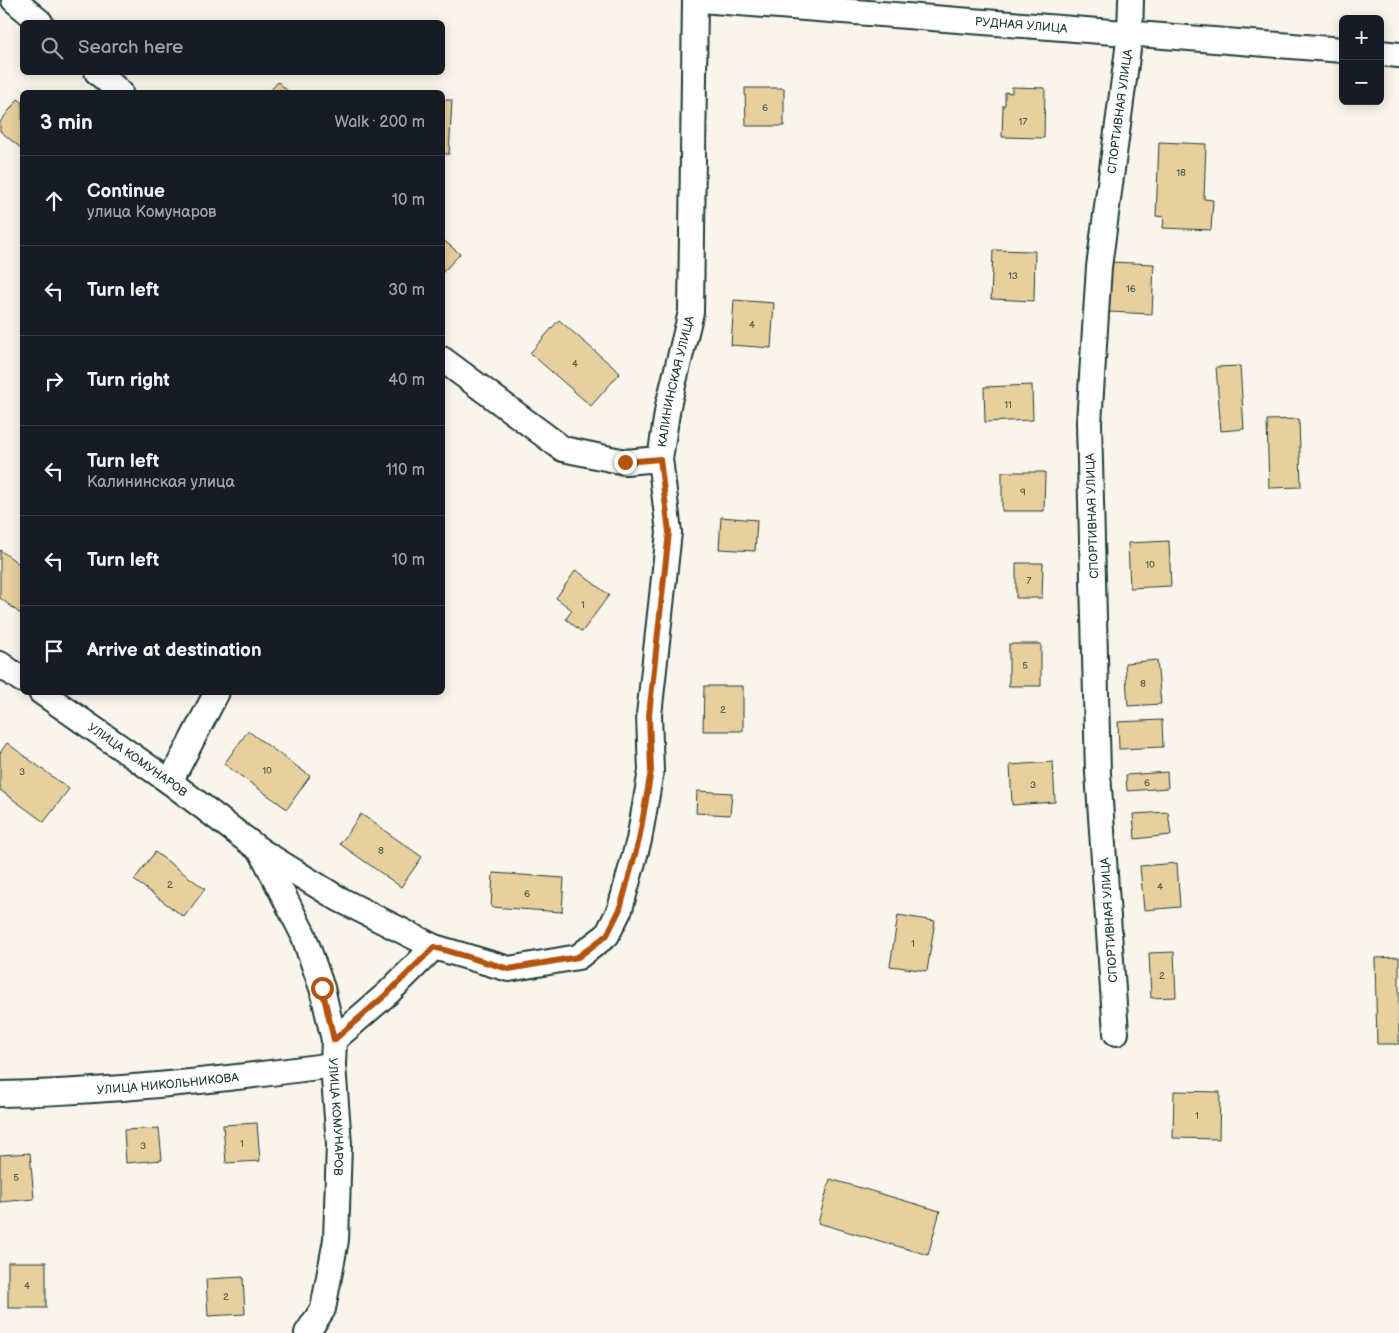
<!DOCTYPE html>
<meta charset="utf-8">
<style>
:root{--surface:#171b24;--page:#20242c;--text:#f1f3f6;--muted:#9ea1a6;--line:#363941}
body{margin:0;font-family:"Balsamiq Sans",sans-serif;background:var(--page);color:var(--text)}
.controls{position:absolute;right:15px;top:15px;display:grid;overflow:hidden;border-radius:8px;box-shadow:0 2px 12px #0003}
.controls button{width:45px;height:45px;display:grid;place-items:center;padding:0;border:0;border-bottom:1px solid var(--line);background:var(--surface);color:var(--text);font:25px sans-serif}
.stop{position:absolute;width:15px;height:15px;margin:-11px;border:4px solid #b45309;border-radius:50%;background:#fff}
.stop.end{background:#b45309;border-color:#fff;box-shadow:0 1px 5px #0008}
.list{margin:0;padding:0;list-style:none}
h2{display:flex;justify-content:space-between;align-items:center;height:65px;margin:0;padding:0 20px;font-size:21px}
h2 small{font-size:16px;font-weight:400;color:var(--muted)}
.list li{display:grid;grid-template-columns:32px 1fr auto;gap:15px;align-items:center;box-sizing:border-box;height:90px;padding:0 20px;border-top:1px solid var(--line)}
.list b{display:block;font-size:19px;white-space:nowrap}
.list p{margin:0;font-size:16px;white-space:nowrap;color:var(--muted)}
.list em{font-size:16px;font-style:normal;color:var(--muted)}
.icon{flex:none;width:28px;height:28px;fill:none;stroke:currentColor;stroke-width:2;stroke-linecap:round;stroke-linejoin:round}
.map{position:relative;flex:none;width:1399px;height:1333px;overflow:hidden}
.search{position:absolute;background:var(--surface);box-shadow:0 2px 12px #0003;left:20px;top:20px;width:425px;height:55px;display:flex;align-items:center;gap:12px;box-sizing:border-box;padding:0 18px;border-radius:8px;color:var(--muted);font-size:19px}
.panel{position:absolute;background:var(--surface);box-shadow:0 2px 12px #0003;left:20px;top:90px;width:425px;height:605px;border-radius:8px}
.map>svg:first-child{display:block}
.building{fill:#e8cf9e;stroke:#1f3d34}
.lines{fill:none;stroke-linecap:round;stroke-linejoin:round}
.street-casing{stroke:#1f3d34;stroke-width:28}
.street{stroke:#fff;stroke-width:24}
.route{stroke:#b45309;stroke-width:6}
.labels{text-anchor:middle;stroke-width:4.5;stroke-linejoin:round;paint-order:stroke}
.number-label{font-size:10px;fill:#51624e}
.street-label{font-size:12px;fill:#1f3d34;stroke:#fff}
</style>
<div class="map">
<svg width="1399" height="1333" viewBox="0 0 1399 1333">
<rect width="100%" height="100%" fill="#faf5ec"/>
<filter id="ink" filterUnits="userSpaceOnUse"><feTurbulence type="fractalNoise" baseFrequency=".02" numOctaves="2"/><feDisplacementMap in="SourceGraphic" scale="10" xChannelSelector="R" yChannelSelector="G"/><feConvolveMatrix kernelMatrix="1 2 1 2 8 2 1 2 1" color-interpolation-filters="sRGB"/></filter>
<g filter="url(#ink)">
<g class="building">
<polygon points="278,82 289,92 269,92"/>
<polygon points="1012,87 1045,88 1044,138 1002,137 1003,105 1005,105 1005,92 1012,93"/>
<polygon points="745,88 784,88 784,126 746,126"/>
<polygon points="18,99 22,102 22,149 0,131 0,122"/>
<polygon points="442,100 452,100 449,154 442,154"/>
<polygon points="1159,142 1206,144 1204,199 1213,200 1211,230 1163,228 1164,217 1156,216"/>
<polygon points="442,239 460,254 442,273"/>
<polygon points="993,250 1035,251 1034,301 991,299"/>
<polygon points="1111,262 1154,264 1152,314 1109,312"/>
<polygon points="734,300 774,303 771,348 731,345"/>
<polygon points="559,320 620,373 591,406 530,353"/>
<polygon points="1240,366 1244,429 1221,431 1216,367"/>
<polygon points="1032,385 1033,420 985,422 984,387"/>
<polygon points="1299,419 1301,487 1269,488 1267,420"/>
<polygon points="1002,472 1045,472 1044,511 1002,511"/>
<polygon points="721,517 757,520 755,551 719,549"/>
<polygon points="1169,541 1171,586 1130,588 1128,543"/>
<polygon points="0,550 22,566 22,615 0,598"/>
<polygon points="1016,563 1043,563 1042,598 1016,598"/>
<polygon points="576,570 609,595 582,632 566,619 572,610 556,598"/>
<rect x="1009" y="644" width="32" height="42"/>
<polygon points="1157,660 1161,704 1128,706 1125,663"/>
<polygon points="704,686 743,686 743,731 703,731"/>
<polygon points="1162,720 1163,747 1119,749 1118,722"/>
<polygon points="248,731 310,776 287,809 224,764"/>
<polygon points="7,743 69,789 44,822 0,790 0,753"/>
<polygon points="1053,762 1055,802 1012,805 1010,765"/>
<polygon points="1167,772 1168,788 1127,791 1126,775"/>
<polygon points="697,791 732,793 730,815 696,813"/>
<polygon points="1168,812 1171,835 1135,839 1133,814"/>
<polygon points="361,814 422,857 401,887 340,844"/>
<polygon points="155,852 205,889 184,917 134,880"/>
<polygon points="1177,863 1180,907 1144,910 1140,866"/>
<polygon points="493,873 564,878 562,912 491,907"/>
<polygon points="898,915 935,921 927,971 890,966"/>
<polygon points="1174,952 1176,997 1151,998 1149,953"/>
<polygon points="1399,957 1399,1044 1377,1044 1375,958"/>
<polygon points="1174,1091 1220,1092 1219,1139 1173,1138"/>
<polygon points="257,1123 260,1161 226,1163 223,1125"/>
<polygon points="159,1128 162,1160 126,1163 124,1130"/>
<polygon points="30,1153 34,1199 0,1202 0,1155"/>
<polygon points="830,1179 940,1211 928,1255 818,1223"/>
<rect x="8" y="1262" width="38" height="46"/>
<polygon points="243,1277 245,1314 208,1316 206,1279"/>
</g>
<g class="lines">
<defs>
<g id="street">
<polyline points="14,0 40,22"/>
<path id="s1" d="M701,0l642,50"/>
<polyline points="1380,53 1399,55"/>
<polyline points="97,72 120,92"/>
<polyline points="442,359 563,449 625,462 660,459"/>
<polyline points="0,664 22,680"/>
<path id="s2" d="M41,692l129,90 91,69 42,83 19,54 12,52 -1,25 6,79 -3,96 -13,69 -16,24"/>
<polyline points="170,782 217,692"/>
<path id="s3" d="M261,851l78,48 95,48 75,22 69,-12 29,-22 13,-26 19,-69 12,-69 -2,-56 20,-183 -9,-73 8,-53 23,-94 4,-312"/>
<path id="s4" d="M1116,1033l-18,-260 -9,-350 10,-156 31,-233 1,-34"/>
<polyline points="334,1040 389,992 434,947"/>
<path id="s5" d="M0,1094c112,-2 222,-14 333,-29"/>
</g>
</defs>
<use href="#street" class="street-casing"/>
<use href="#street" class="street"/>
</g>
</g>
<g class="lines" filter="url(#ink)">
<polyline class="route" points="322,988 334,1040 389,992 434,947 509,969 578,957 607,935 620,909 639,840 651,771 649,715 669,532 660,459 625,462"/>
</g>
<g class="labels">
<g class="number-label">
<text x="765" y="111">6</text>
<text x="1023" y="125">17</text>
<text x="1181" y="176">18</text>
<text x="1013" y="279">13</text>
<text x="1131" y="292">16</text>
<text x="752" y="328">4</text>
<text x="575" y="367">4</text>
<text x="1008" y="408">11</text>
<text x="1023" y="495">9</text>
<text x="1150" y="568">10</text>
<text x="1029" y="584">7</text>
<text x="583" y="608">1</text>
<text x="1025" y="669">5</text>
<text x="1143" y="687">8</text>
<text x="723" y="713">2</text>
<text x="267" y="774">10</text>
<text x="22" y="775">3</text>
<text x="1147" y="786">6</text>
<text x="1033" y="788">3</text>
<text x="381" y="854">8</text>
<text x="170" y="888">2</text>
<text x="1160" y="890">4</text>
<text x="527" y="897">6</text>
<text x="913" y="947">1</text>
<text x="1162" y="979">2</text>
<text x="1197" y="1119">1</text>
<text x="242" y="1147">1</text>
<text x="143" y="1149">3</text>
<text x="16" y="1181">5</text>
<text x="27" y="1289">4</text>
<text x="226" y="1300">2</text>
</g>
<g class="street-label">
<text dy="4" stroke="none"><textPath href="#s1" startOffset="321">РУДНАЯ УЛИЦА</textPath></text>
<text dy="4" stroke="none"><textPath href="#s4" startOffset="924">СПОРТИВНАЯ УЛИЦА</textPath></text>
<text dy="4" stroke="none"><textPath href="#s3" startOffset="946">КАЛИНИНСКАЯ УЛИЦА</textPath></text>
<text transform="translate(1092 516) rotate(-92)" y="4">СПОРТИВНАЯ УЛИЦА</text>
<text dy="4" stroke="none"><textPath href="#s2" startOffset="118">УЛИЦА КОМУНАРОВ</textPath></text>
<text transform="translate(1109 920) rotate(-94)" y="4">СПОРТИВНАЯ УЛИЦА</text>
<text dy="4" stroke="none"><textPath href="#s5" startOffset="168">УЛИЦА НИКОЛЬНИКОВА</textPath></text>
<text dy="4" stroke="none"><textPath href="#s2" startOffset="552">УЛИЦА КОМУНАРОВ</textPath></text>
</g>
</g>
</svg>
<div class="controls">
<button>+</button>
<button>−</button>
</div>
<div class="stop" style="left:322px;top:988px"></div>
<div class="stop end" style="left:625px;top:462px"></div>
<div class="search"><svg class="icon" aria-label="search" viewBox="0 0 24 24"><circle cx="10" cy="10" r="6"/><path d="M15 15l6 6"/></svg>Search here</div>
<section class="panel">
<h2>3 min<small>Walk · 200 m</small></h2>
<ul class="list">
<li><svg class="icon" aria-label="ahead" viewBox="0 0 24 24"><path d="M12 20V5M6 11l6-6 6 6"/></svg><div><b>Continue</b><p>улица Комунаров</p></div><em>10 m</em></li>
<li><svg class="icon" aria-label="left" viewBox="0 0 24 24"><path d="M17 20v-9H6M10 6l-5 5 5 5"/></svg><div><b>Turn left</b></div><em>30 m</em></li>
<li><svg class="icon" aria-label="right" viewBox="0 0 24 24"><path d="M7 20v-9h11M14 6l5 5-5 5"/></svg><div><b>Turn right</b></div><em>40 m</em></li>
<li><svg class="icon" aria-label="left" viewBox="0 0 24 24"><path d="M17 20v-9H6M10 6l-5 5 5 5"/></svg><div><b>Turn left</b><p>Калининская улица</p></div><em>110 m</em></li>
<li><svg class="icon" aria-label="left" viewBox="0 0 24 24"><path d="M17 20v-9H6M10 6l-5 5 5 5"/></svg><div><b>Turn left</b></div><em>10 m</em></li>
<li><svg class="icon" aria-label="arrive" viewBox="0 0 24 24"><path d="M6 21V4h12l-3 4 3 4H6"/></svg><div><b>Arrive at destination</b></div></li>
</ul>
</section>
</div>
